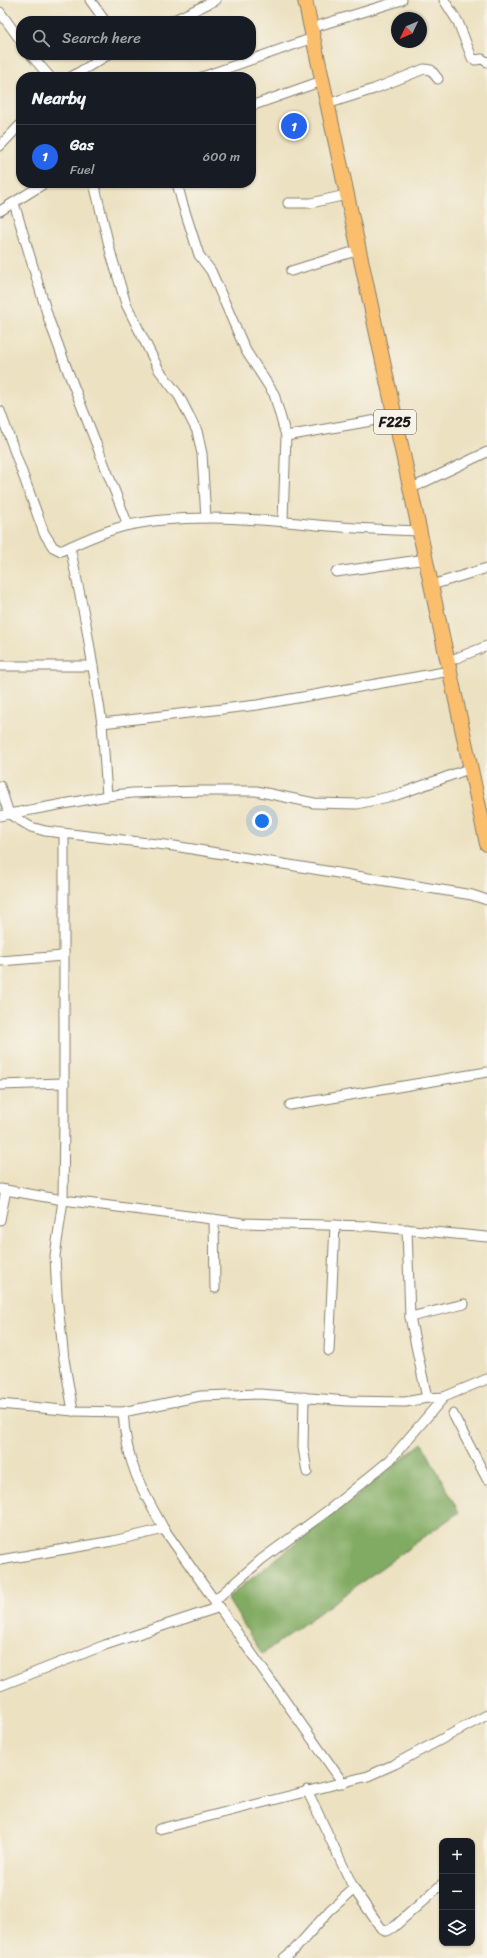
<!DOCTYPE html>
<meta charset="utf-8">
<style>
:root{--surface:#171b24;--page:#242831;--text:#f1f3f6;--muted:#9ea1a6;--line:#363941;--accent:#2563eb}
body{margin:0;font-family:Sriracha,sans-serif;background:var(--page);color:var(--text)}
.controls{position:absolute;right:12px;bottom:12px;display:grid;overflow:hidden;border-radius:8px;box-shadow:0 1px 3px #0004}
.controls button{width:36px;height:36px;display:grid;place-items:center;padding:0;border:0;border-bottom:1px solid var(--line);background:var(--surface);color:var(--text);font:20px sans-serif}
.compass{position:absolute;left:391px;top:12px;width:36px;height:36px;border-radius:50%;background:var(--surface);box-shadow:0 1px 3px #0004;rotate:226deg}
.you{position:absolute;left:262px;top:821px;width:14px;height:14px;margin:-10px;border:3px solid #fff;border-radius:50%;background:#1a73e8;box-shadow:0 0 0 6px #1a73e833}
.badge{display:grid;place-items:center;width:26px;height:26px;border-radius:50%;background:var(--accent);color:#fff;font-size:13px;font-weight:700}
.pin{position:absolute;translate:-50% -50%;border:2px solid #fff;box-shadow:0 1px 4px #0006}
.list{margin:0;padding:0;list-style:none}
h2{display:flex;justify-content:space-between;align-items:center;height:52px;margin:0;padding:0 16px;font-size:17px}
h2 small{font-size:13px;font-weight:400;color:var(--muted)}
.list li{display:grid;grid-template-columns:26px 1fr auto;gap:12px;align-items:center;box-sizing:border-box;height:64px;padding:0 16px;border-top:1px solid var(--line)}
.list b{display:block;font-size:15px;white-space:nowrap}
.list p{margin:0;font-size:13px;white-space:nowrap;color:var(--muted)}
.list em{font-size:13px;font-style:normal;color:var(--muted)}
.icon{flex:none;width:22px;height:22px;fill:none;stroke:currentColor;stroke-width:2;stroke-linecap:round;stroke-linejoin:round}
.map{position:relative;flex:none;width:487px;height:1958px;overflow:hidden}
.search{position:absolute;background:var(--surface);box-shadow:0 1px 3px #0004;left:16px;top:16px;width:240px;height:44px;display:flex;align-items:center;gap:10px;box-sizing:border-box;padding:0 14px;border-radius:16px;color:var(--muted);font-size:15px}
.panel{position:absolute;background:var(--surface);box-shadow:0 1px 3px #0004;left:16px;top:72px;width:240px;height:116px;border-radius:16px}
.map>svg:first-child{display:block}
.forest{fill:#81aa62;stroke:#4e633f}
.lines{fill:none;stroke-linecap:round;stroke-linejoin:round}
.minor-casing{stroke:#847e6e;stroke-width:11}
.primary-casing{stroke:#847e6e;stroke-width:16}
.minor{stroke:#fff;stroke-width:9}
.primary{stroke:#fabe6d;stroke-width:14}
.labels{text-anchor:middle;stroke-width:3;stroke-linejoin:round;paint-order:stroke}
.shield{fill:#f7f3e8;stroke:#5e5c59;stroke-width:1}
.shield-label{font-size:14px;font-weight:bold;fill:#1c1c1c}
</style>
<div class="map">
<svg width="487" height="1958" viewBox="0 0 487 1958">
<rect width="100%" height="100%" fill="#f7f3e8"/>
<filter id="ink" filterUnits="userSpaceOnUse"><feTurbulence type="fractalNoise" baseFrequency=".025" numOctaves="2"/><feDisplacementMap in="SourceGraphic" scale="8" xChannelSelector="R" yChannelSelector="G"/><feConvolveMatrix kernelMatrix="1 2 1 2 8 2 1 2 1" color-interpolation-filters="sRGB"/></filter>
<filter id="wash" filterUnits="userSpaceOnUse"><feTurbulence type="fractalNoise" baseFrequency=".012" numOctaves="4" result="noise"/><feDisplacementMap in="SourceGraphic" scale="16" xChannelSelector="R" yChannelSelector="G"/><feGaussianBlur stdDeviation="0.9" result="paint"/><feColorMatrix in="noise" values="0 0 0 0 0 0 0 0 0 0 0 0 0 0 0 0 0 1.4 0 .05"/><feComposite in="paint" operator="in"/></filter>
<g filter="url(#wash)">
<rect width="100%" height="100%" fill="#ece1c1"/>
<polygon class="forest" points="422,1443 459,1512 262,1654 227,1598"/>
</g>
<g filter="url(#ink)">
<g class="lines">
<defs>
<g id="minor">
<polyline points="90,0 105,21"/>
<polyline points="444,0 458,22 472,58 475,60 482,59 487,62"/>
<polyline points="0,12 21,41"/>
<polyline points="172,21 216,0"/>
<polyline points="311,28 402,0"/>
<polyline points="31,55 50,77"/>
<polyline points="71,77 108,55"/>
<polyline points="202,77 313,38"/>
<polyline points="327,104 374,89 424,69 431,70 438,79"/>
<polyline points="251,106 322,81"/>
<polyline points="0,146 21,124"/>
<polyline points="94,183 111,254 126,304 159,370 179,396 197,431 202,454 206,518"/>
<polyline points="177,183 182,202 199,255 211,271 246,351 274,394 286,436 283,520"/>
<polyline points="14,203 49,320 67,369 128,525"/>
<polyline points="288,203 311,203 346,195"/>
<polyline points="0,211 45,183"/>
<polyline points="291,271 359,250"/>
<path d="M0,411l44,122 9,14 8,4c19,-9 49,-22 68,-26 58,-12 130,-6 188,0 34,3 69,5 103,6"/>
<polyline points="286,436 394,417"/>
<polyline points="410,489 487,452"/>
<polyline points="70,547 86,624 102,723 107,796"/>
<polyline points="336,572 426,559"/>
<polyline points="432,585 487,568"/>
<polyline points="449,661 487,646"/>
<polyline points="0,666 93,666"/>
<polyline points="102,723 257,705 450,671"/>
<polyline points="0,786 9,814 107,796 132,793 200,791 256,791 314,803 357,804 397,795 471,768"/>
<polyline points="0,816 9,814 31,827 45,831 174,846 472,895 487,900"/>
<polyline points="64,833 64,1121 63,1200 55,1256 57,1296 64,1359 73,1411"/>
<polyline points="0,961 63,956"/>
<polyline points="0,1085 64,1083"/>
<polyline points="290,1105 487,1072"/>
<polyline points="0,1189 63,1200 243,1223 370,1226 487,1237"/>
<polyline points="214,1219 215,1288"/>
<polyline points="0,1220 6,1190"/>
<polyline points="407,1229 410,1317 427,1398"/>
<polyline points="410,1317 464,1304"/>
<polyline points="329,1351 335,1225"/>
<polyline points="304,1397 303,1447 307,1472"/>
<polyline points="0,1404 73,1411 123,1412 201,1396 260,1394 347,1401 405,1402 427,1398 444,1397 487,1379"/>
<path d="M123,1412c3,50 17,75 41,117l179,254"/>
<polyline points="453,1414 487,1479"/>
<polyline points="0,1560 113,1541 164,1529"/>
<polyline points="215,1600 262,1559 330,1509 390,1460 444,1397"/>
<polyline points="0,1686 105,1645 220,1607"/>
<polyline points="307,1790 354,1889 381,1928 387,1931 394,1927 442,1884"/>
<polyline points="159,1829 368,1776 395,1764 487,1715"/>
<polyline points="284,1958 296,1948 330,1910 354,1889"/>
</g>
<polyline id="primary" points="305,0 487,844"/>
</defs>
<use href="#minor" class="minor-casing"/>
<use href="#primary" class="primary-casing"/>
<use href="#minor" class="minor"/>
<use href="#primary" class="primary"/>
</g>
</g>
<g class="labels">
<rect class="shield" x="374" y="410" width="42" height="24" rx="3"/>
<g class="shield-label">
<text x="395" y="427">F225</text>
</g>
</g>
</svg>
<div class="controls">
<button>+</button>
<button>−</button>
<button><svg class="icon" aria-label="layers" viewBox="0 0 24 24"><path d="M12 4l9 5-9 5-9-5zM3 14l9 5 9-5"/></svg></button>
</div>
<svg class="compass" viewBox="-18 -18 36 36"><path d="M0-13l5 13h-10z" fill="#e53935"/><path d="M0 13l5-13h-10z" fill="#9ea1a6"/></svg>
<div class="you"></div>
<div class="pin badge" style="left:294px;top:126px">1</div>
<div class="search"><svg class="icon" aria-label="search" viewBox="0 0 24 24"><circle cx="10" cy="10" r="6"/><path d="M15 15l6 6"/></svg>Search here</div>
<section class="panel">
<h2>Nearby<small></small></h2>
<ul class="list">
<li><span class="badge">1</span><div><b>Gas</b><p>Fuel</p></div><em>600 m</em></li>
</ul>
</section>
</div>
